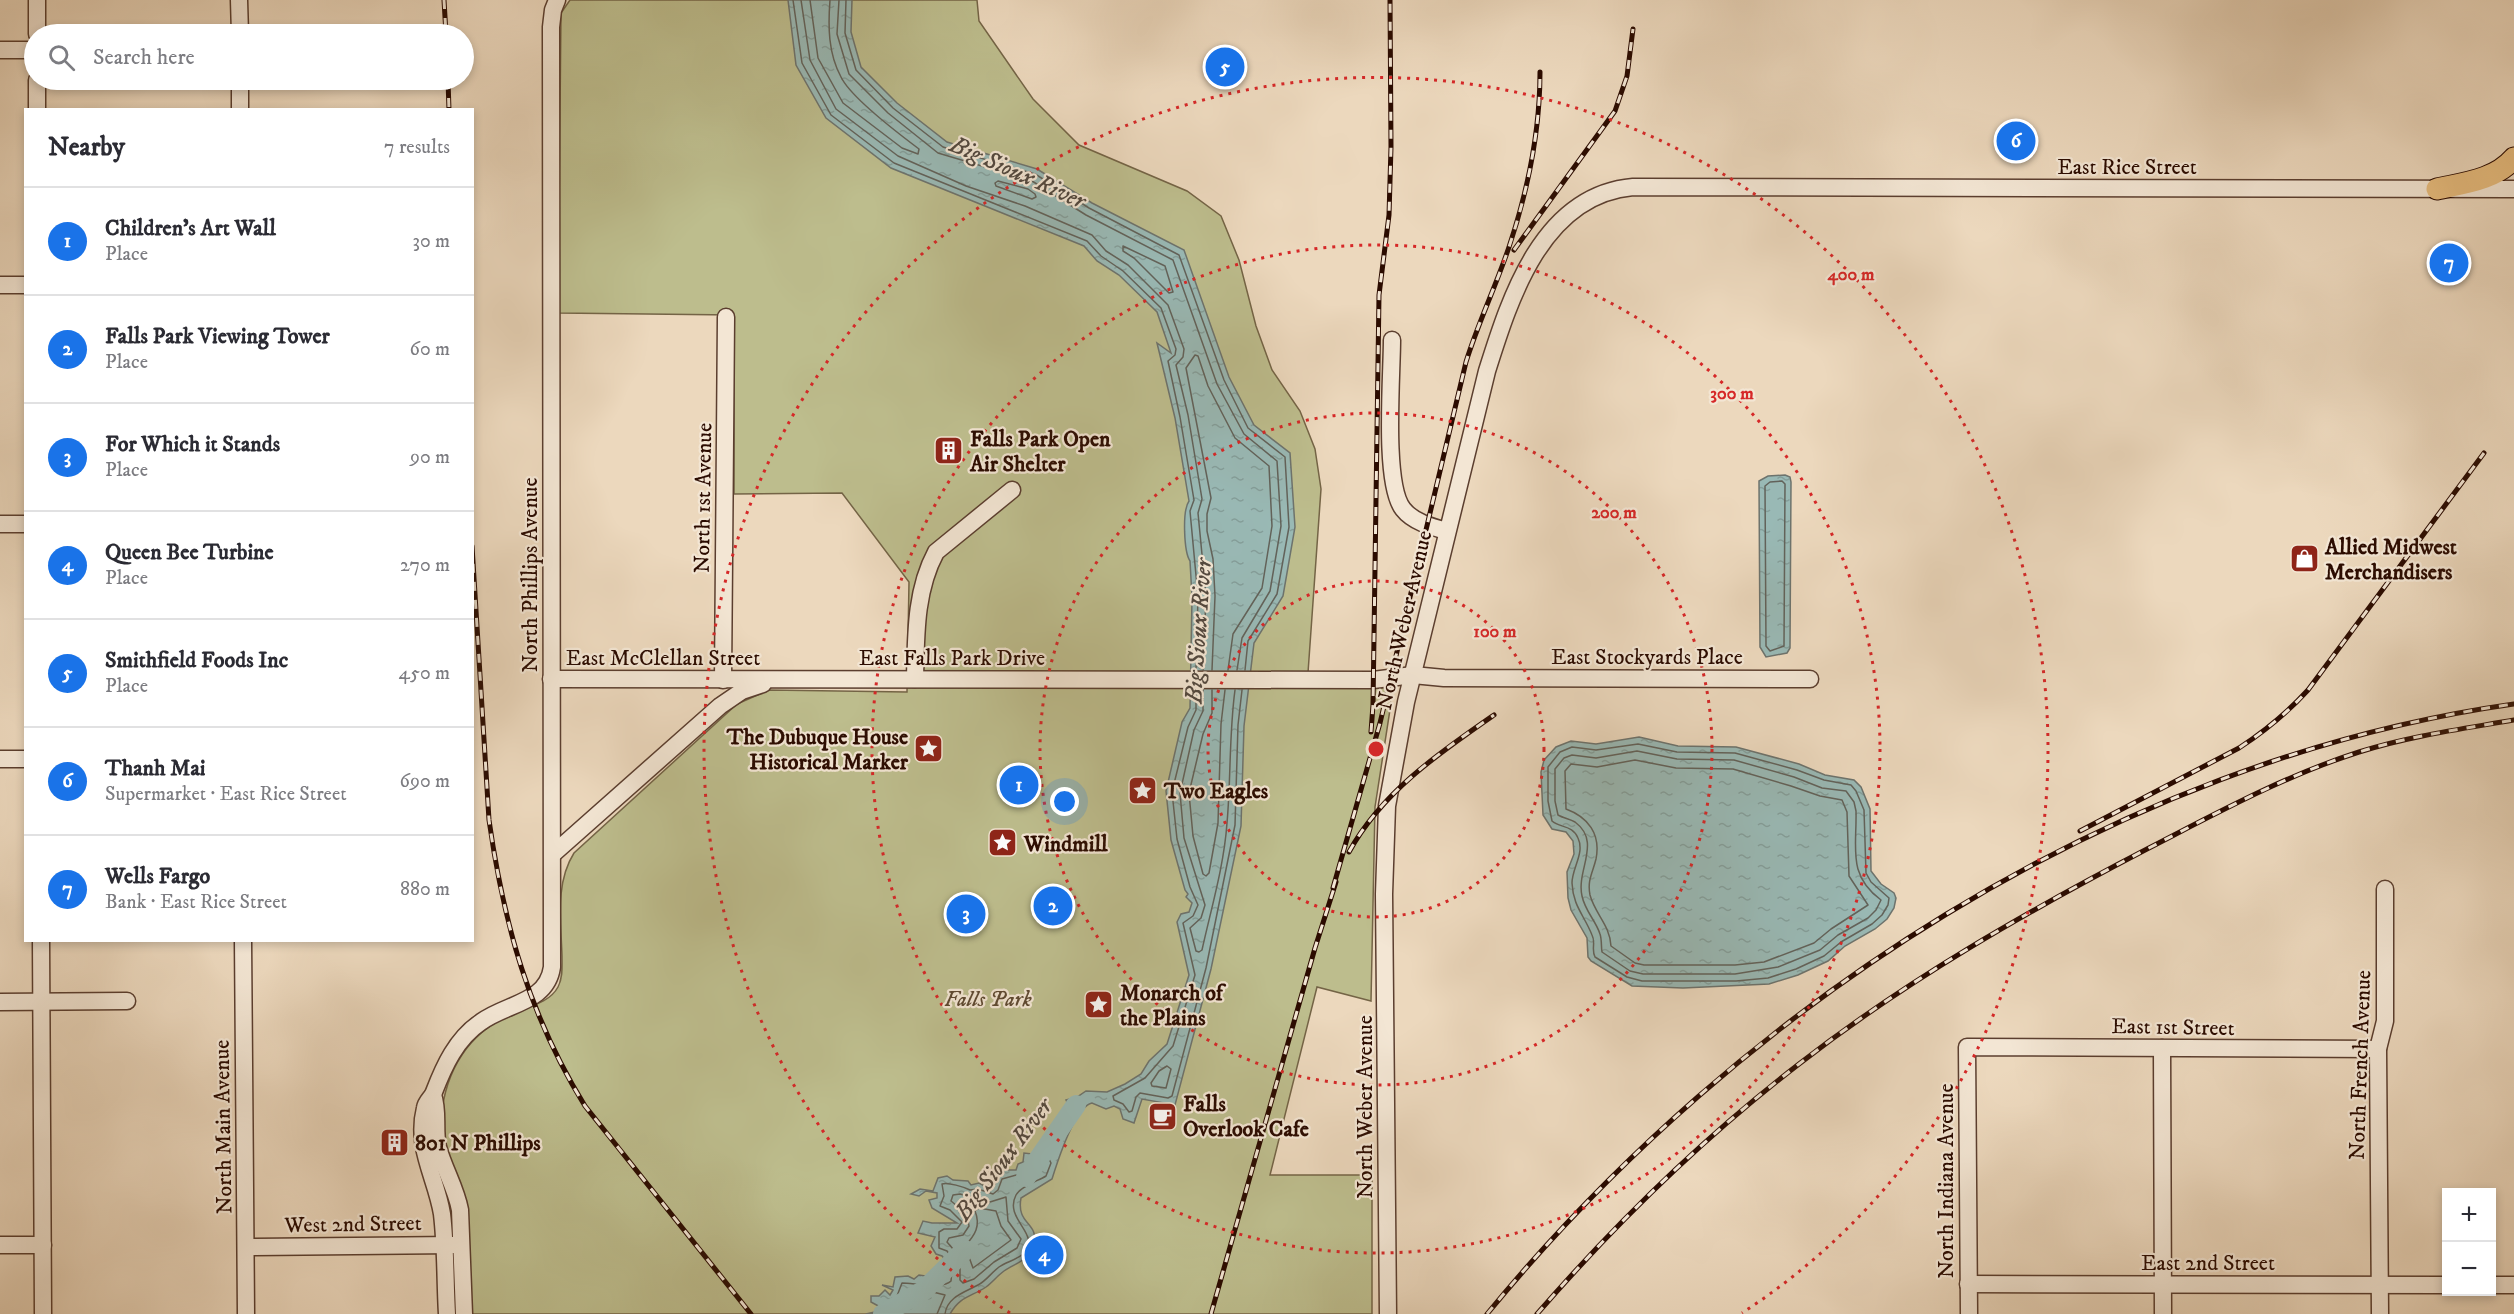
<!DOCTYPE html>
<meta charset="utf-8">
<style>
:root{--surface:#fff;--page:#f7f7f7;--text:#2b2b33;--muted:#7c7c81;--line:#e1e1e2;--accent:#1a73e8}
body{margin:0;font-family:"IM FELL DW Pica",serif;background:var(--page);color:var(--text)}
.controls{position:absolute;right:18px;bottom:18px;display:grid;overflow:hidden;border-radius:0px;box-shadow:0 3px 9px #0003}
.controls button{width:54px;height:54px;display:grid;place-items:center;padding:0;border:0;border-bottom:2px solid var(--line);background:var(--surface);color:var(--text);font:30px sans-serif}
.you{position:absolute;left:1065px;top:802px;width:21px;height:21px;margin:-15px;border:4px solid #fff;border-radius:50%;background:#1a73e8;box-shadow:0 0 0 9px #1a73e833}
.badge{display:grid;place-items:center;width:39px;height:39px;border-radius:50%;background:var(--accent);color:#fff;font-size:20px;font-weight:700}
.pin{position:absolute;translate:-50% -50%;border:3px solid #fff;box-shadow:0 2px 6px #0006}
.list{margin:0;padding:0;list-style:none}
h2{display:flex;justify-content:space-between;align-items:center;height:78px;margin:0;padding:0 24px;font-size:26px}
h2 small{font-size:20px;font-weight:400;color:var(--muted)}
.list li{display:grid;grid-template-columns:39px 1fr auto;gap:18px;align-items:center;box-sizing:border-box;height:108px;padding:0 24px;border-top:2px solid var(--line)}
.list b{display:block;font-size:22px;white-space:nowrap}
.list p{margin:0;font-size:20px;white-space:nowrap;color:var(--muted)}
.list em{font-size:20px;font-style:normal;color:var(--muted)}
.icon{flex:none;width:33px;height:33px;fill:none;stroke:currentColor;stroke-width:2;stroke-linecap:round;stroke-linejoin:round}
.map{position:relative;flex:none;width:2514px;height:1314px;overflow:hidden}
.search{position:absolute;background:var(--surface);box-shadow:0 3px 9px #0003;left:24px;top:24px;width:450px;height:66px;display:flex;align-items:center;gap:15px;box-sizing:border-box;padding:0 21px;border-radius:33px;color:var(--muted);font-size:22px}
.panel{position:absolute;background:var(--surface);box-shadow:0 3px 9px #0003;left:24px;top:108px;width:450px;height:834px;border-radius:0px}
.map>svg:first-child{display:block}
.green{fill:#bdbd8d;stroke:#746446;stroke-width:1.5}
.water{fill:url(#water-ripples);stroke:#6d736d;stroke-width:1.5}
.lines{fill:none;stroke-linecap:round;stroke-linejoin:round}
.shore{stroke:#62625a;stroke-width:1.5}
.river{stroke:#99b9b5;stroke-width:20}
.minor-casing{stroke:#5b3e2f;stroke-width:19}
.major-casing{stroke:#2b0b00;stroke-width:23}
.minor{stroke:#f3e6d4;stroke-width:16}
.major{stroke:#e6bc7e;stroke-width:21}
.rail-casing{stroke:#2b0b00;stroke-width:5}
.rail{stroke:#f3e6d4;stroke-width:3;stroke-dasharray:9;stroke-linecap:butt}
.ring{fill:none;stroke:#d62828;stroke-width:3;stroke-dasharray:3 6}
.labels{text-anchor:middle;stroke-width:4.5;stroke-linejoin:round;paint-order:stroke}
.street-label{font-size:22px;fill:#2b0b00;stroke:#f3e6d4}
.poi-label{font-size:22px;font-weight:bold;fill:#2b0b00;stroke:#f3e6d4;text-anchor:start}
.park-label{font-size:22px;font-style:italic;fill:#5e4931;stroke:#f3e6d4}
.water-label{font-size:24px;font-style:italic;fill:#52483f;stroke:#f3e6d4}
.centre{fill:#d62828;stroke:#f3e6d4;stroke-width:3}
.ring-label{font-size:18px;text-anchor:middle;font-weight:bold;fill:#d62828;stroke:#f3e6d4;stroke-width:4.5;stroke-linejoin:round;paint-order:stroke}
</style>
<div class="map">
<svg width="2514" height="1314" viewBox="0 0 2514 1314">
<defs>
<pattern id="water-ripples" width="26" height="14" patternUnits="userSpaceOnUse" patternTransform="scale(1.5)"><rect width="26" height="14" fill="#99b9b5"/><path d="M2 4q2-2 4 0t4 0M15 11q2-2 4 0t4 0" fill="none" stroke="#849e9a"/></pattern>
</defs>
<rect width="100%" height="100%" fill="#ecd8bd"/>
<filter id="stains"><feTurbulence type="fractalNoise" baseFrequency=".00333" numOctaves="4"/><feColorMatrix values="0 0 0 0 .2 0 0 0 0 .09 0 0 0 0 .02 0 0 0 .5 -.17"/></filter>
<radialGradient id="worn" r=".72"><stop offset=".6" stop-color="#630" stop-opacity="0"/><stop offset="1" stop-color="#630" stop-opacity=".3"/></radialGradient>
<path class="green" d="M570,0h407l2,21 54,78 46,46 108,46 34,25 18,44 17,66 16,44 28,41 15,38 6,40 -14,198 77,1 7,15 -16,104 -4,194 -54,-14 -47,188h102v139h-903l-28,-195c4,-49 28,-88 75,-107 15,-6 34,-10 42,-25 5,-9 4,-21 4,-31 -1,-35 -7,-73 12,-103l163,-149 32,-14 138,2 2,-110 -67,-89 -108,1v-179l-176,-2 3,-300z"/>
<g class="water">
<path d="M788,0h64l-1,32 10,35 36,36 50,39 90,27 55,34 92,47 45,127 25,48 36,28 5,74 -12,69 -29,47 -10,83 -3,100 -30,143 -36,136 -33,-6 -8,24 -11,-4 -3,-10 -6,-3 -8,3 -14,-6c-17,4 -35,60 -40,76l-31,19c-5,27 18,24 13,46 -4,16 -18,19 -30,27 -7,5 -11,11 -18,16 -15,10 -26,9 -36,27h-84l13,-3 3,-3 -11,-6v-6h8l6,-6 5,5 3,-5 -11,-5 11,2 2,-10 13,-1 6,3 5,-4 27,4 1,-17 -5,-6 -6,-2 -5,-8 4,-9 -17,-4 5,-12 9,2h25l-25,-15 -3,-8 8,-2v-5l-11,-2 -7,5 -8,-2 9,-5 13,2 5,-13 9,-2 6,4 15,1 3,4 8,-2 11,6 4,-4 -5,1 1,-4 7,-5 -1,-3 9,-4h11l2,-6 5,-2 1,-9 18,2 8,-4v-3l4,-1 8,-19 -2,-3 10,-16 -4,-9 11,-3 9,-6 21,1 18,-8 16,-10 8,-13 18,-17 22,-69 -12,-53 4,-8 8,-2 3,-9 -6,-6 2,-3 -3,-4 -14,-50 -5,-49 16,-69 8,-14 2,-111 -2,-36c-6,-9 -8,-50 -1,-60l-14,-83 -18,-75 14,10 -14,-41 -38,-37 -22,-14 -13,-15 -193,-78 -65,-50 -30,-53z"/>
<polygon points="1785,475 1790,477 1791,482 1790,648 1787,653 1766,657 1760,647 1759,481 1768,476"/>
<polygon points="1639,737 1678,746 1736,747 1799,764 1825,775 1854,780 1861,787 1870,809 1871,871 1881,884 1894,893 1896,898 1894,908 1887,919 1875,929 1845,946 1828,961 1798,975 1769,984 1683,988 1632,986 1591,961 1588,957 1587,938 1571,910 1568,898 1567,872 1574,854 1573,841 1566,832 1552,829 1543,815 1541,772 1544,760 1556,747 1571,741 1596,744"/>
</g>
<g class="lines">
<g class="shore">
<polyline points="793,0 802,63 831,115 894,163 1087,241 1101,256 1123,271 1161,308 1176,349 1175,355 1168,361 1180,417 1194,500 1190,511 1198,597 1196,670"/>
<polyline points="801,0 810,60 836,109 898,156 966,186 1025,206 1092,235 1106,251 1128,265 1168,305 1184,349 1183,357 1176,365 1188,415 1202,499 1198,513 1206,596 1203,670"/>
<path d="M810,0l8,58 25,45 59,45 16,6 1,-5c-20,-15 -68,-51 -78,-72 -13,-24 -13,-51 -11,-77"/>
<polyline points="839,0 837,34 849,74 888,113 938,153 1032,181 1086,215 1173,260 1217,384 1244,434 1277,461 1281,526 1270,591 1242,638 1237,670"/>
<polyline points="846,0 845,33 856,70 893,108 943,147 1035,174 1089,208 1179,255 1224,380 1248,428 1285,457 1289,527 1277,594 1248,641 1245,670"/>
<polygon points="998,181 1028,189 1035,194 1036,197 1032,199 996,186 995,183"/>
<polygon points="1123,246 1165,266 1173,292 1169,293 1134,258 1123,251"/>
<polygon points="1770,482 1782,481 1785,484 1784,646 1770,651 1766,646 1765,486"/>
<polyline points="1212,670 1215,596 1213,559 1207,531 1207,514 1211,498 1186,368 1195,355 1198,356 1208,386 1235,438 1269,466 1272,526 1262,588 1233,634 1228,670"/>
<polyline points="1196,690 1196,710 1188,727 1172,792 1177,839 1190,887 1198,905 1193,916 1183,923 1195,975 1173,1046 1145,1078 1113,1096 1114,1100 1123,1104 1129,1112 1132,1111 1136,1097 1140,1093 1168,1098 1172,1096 1206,968 1235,825 1238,725 1242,690"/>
<path d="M1203,690v21l-9,19 -14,63 4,45 21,67 -4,13 -11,10 6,23 3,1 3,-2c9,-41 22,-84 25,-127 4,-44 2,-89 8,-133"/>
<polyline points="1212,690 1212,713 1203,734 1189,793 1193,836 1203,874 1206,876 1209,873 1218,823 1221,724 1225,690"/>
<path d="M1638,744l39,8 58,1 62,17 27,10 27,5 5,6 8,19 2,63 5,9 18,16 -1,7 -6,10 -10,9 -31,18 -17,14 -28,13 -28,9 -32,3h-94l-15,-4 -32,-20c-4,-7 1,-15 -3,-22 -8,-20 -19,-29 -20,-52 0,-15 13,-30 6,-45 -5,-13 -18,-10 -26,-17l-4,-20v-34l12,-15 12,-5 24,3z"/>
<path d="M1637,751l40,8 57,1 60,17 28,11 24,3 8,11 2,9c1,37 -9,64 25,89l-5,10 -8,8 -30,17 -18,15 -42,17 -43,7h-92l-13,-3 -28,-19c-1,-5 0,-12 -2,-18 -4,-13 -15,-23 -18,-38 -6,-26 20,-54 -7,-74 -5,-3 -12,-4 -17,-7l-3,-14v-32l9,-11 8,-3 24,3z"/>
<path d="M1635,760l41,8 57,1 58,17 29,10 22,4 5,12 2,64 19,29 -37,24 -17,14 -50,19 -29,3h-91l-9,-2 -24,-17c-1,-21 -16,-32 -21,-51 -3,-15 3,-23 6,-36 5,-25 -8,-42 -30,-50l-1,-38 6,-7 26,3z"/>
<polygon points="1167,1066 1171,1069 1166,1088 1152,1086 1151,1083 1159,1071"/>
<polygon points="960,1194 990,1202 1006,1197 1008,1221 1021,1239 1017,1248 994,1262 974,1279 963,1283 960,1280 960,1257 947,1242 949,1238 963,1235 969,1226 967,1214 951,1201 953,1195"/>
<path d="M979,1208l17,3 5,15 10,14 -38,28 -8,-22c10,-11 16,-20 10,-35z"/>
<path d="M884,1314l3,-5 1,-7 9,-6 5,-13c12,0 42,6 49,-2l2,-21 -6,-9 -8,-3v-16l5,-3h13l5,-7 -12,-12 -10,-4 4,-10 -2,-12c6,-2 22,3 28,6l8,-1 15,5 5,-4 4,-11 18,-5 11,-14 18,-1 2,4 -5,13c-8,5 -25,10 -30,19 -13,25 27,39 7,59 -7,6 -17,8 -24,13 -8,6 -13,14 -21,18 -13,7 -31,12 -33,29"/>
<polyline points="894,1314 896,1307 907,1292 925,1290 945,1295 937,1314"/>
</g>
<g class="river">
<polyline points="1026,1177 1076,1105"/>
<polyline points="883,1314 923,1291 965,1250"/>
</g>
<defs>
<g id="minor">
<polyline points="37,0 37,34"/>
<polyline points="239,0 240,34"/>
<polyline points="0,50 34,50"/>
<polyline points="37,80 37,110"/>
<polyline points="240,80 240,110"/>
<polyline points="0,285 26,285"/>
<path d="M1392,340c0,35 -9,144 11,169 10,13 29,18 44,22"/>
<polyline points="0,524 26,524"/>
<polyline points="551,679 1373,680 1413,675 1444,678 1810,679"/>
<path d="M915,679c1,-43 0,-88 21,-127l76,-62"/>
<polyline points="723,680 726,317"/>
<polyline points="0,759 26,759"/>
<polyline points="553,854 720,706 742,691 763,684"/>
<polyline points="41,940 43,1314"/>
<polyline points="243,940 246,1314"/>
<polyline points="0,1002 127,1001"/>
<polyline points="2162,1048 2163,1314"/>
<path d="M433,1095c6,17 1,34 5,52 6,22 18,41 22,63l4,104"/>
<polyline points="0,1245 43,1245"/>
<polyline points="246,1247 455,1245"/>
<polyline points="1968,1284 2446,1285"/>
<polyline points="2492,1285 2514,1285"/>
<path d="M447,1314c-2,-33 -1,-67 -5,-100 -6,-37 -27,-66 -17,-106 1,-7 7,-10 9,-16 10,-26 22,-53 47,-70 26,-19 66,-19 71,-55l-1,-940 2,-17 4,-10"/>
<path d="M1388,1314l-4,-420 3,-88 19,-104 81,-331c23,-73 55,-176 146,-184l881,2"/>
<polyline points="1969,1314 1967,1047 2378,1049"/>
<polyline points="2380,1314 2378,1049 2385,1021 2385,889"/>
</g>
<path id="major" d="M2437,189c27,-6 58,-9 77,-31"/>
</defs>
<use href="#minor" class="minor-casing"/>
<use href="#major" class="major-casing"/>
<use href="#minor" class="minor"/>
<use href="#major" class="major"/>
<defs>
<g id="rail">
<polyline points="444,0 446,34"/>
<polyline points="448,80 449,110"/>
<polyline points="1514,250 1615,111 1627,76 1633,29"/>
<path d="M472,546l17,274c15,105 40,195 96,286l166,208"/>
<polyline points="1371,732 1373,705 1379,295 1389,215 1391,147 1390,0"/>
<path d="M2080,831l159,-83c26,-17 48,-35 69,-58l176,-237"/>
<path d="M1349,852c33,-60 90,-99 145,-137"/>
<path d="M1333,888l47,-165 86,-361c12,-39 30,-76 43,-115 19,-57 31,-116 31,-175"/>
<polyline points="1211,1314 1315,948 1336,882"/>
<path d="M1487,1314c253,-308 628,-554 1027,-610"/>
<path d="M1537,1314c79,-91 166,-176 262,-250 108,-84 227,-152 348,-215 70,-36 137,-73 212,-97 50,-16 103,-23 155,-32"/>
</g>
</defs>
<use href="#rail" class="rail-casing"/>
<use href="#rail" class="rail"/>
</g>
<g class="ring">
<circle cx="1376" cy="749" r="168"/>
<circle cx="1376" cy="749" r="336"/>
<circle cx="1376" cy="749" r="504"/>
<path d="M1010 1313A672 672 0 1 1 1742 1313"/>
</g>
<defs>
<symbol id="building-square" viewBox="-11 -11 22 22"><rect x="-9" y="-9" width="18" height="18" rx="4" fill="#8f2418" stroke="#f3e6d4"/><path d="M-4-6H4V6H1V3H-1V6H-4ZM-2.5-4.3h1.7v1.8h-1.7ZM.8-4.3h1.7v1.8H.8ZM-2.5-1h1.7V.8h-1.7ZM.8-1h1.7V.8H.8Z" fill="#fff"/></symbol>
<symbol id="shop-square" viewBox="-11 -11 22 22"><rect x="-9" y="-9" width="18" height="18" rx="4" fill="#8f2418" stroke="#f3e6d4"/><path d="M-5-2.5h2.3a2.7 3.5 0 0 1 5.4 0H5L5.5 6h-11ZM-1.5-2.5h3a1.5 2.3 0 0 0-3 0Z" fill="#fff"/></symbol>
<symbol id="sight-square" viewBox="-11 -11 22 22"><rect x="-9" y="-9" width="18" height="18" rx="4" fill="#8f2418" stroke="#f3e6d4"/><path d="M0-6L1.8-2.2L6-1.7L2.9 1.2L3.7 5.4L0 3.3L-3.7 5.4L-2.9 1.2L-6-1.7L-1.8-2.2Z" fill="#fff"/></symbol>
<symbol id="cafe-square" viewBox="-11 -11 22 22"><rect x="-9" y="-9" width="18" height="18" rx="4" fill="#8f2418" stroke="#f3e6d4"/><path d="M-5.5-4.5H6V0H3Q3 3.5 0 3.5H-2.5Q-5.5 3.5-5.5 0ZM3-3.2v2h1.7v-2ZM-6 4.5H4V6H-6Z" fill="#fff"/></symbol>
</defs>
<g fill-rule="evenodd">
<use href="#building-square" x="932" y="434" width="33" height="33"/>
<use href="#shop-square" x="2288" y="542" width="33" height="33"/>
<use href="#sight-square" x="912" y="732" width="33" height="33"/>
<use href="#sight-square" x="1126" y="774" width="33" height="33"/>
<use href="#sight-square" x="986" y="826" width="33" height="33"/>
<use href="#sight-square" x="1082" y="988" width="33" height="33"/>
<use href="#cafe-square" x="1146" y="1100" width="33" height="33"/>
<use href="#building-square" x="378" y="1126" width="33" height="33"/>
</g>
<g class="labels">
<g class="street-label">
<text x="2127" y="174">East Rice Street</text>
<text transform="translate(702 498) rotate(-89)" y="8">North 1st Avenue</text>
<text transform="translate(529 575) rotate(-90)" y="8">North Phillips Avenue</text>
<text transform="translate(1403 620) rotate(-77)" y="8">North Weber Avenue</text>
<text x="1647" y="664">East Stockyards Place</text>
<text x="663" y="665">East McClellan Street</text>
<text x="952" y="665">East Falls Park Drive</text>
<text transform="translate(2173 1026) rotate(1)" y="8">East 1st Street</text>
<text transform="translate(2359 1065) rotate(-88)" y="8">North French Avenue</text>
<text transform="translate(1364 1107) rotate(-90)" y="8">North Weber Avenue</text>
<text transform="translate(222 1127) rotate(-91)" y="8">North Main Avenue</text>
<text transform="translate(1945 1181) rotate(-90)" y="8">North Indiana Avenue</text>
<text transform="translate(353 1223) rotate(-1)" y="8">West 2nd Street</text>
<text x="2208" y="1270">East 2nd Street</text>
</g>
<g class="poi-label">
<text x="970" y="446">Falls Park Open<tspan x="970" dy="25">Air Shelter</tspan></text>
<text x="2325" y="554">Allied Midwest<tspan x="2325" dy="25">Merchandisers</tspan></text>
<text x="908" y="744" text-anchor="end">The Dubuque House<tspan x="908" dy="25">Historical Marker</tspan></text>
<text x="1164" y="798">Two Eagles</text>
<text x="1024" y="851">Windmill</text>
<text x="1120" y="1000">Monarch of<tspan x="1120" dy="25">the Plains</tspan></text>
<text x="1183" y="1111">Falls<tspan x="1183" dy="25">Overlook Cafe</tspan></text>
<text x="415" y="1150">801 N Phillips</text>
</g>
<g class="park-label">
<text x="988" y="1006">Falls Park</text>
</g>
<g class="water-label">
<text transform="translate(1018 172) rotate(24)" y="8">Big Sioux River</text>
<text transform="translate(1198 631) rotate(-86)" y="8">Big Sioux River</text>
<text transform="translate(1003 1159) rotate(-53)" y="8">Big Sioux River</text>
</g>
</g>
<circle cx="1376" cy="749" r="9" class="centre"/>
<g class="ring-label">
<text x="1851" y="280">400 m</text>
<text x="1732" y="399">300 m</text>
<text x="1614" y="518">200 m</text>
<text x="1495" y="637">100 m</text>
</g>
<rect width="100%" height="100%" filter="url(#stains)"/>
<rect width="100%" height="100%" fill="url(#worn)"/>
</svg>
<div class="controls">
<button>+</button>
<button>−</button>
</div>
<div class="you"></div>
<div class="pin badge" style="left:1019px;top:785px">1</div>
<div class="pin badge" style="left:1053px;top:906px">2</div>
<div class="pin badge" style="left:966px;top:914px">3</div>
<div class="pin badge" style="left:1044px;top:1255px">4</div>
<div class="pin badge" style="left:1225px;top:67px">5</div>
<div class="pin badge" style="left:2016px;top:141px">6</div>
<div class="pin badge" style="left:2449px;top:263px">7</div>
<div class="search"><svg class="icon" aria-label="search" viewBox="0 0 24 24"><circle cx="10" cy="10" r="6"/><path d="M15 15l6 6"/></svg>Search here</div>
<section class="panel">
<h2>Nearby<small>7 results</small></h2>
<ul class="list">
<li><span class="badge">1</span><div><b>Children's Art Wall</b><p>Place</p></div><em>30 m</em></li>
<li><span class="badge">2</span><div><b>Falls Park Viewing Tower</b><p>Place</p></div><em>60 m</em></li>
<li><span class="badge">3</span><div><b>For Which it Stands</b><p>Place</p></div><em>90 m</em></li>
<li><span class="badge">4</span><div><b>Queen Bee Turbine</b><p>Place</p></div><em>270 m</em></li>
<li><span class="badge">5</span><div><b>Smithfield Foods Inc</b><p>Place</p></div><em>450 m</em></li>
<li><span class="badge">6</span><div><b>Thanh Mai</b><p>Supermarket · East Rice Street</p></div><em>690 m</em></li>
<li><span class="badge">7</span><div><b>Wells Fargo</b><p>Bank · East Rice Street</p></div><em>880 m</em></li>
</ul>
</section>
</div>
